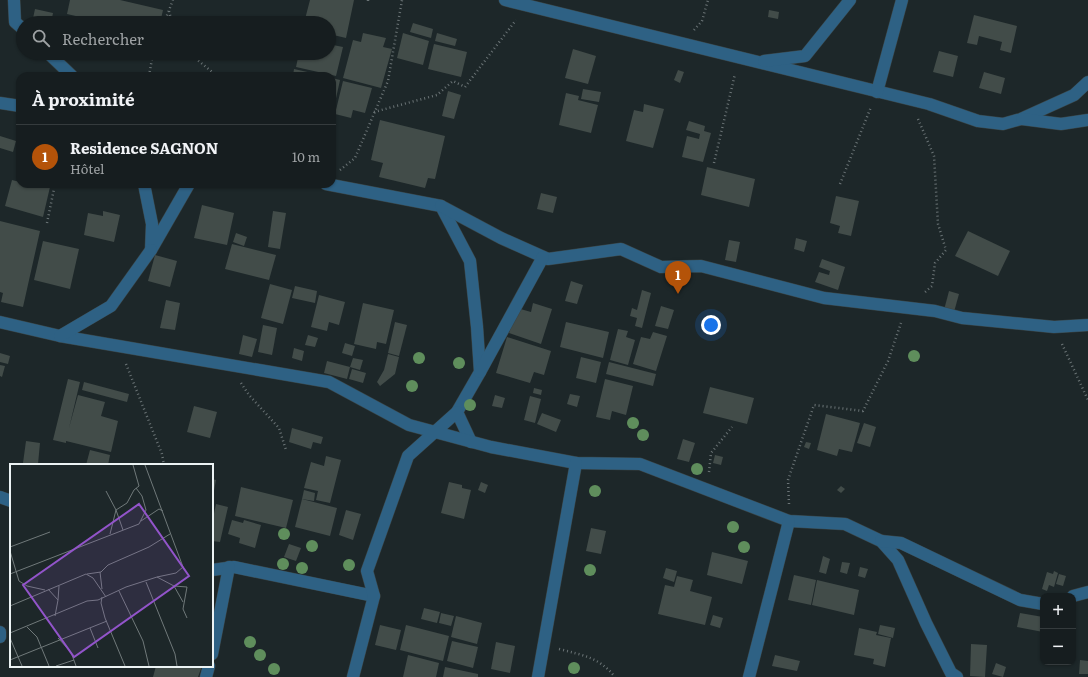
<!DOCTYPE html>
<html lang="fr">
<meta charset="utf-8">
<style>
:root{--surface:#161d1f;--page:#232a2c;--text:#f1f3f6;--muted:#9ea2a4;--line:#353b3d;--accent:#b45309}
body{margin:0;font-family:Literata,serif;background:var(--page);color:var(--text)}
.controls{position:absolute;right:12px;bottom:12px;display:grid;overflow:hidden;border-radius:8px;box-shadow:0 1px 3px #0004}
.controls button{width:36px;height:36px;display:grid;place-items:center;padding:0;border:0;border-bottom:1px solid var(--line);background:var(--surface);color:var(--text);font:20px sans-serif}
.you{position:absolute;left:711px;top:325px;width:14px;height:14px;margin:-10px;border:3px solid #fff;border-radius:50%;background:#1a73e8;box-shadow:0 0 0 6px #1a73e833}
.badge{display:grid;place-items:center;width:26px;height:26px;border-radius:50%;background:var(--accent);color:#fff;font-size:13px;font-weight:700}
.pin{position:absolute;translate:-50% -33px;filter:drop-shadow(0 1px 2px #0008)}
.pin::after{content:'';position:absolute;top:21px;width:14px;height:12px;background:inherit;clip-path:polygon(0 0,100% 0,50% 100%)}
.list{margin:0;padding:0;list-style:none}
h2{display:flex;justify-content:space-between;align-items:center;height:52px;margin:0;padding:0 16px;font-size:17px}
h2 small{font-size:13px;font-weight:400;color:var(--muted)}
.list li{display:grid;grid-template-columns:26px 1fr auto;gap:12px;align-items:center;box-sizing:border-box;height:64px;padding:0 16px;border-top:1px solid var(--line)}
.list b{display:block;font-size:15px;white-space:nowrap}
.list p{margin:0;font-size:13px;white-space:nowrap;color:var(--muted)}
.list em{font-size:13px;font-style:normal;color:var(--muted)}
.icon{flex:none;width:22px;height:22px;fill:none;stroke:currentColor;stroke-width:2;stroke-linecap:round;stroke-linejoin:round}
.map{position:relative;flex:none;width:1088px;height:677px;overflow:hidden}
.search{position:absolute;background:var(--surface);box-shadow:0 1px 3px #0004;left:16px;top:16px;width:320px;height:44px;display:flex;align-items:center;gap:10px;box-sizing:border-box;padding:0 14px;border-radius:22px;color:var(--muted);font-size:15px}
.panel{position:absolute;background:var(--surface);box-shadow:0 1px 3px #0004;left:16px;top:72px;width:320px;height:116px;border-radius:12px}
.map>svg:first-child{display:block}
.building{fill:#424c49}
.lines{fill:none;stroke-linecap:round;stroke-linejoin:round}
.minor-casing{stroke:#3a4445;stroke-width:13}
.path{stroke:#6b7476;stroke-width:2.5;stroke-dasharray:1 3;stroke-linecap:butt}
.minor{stroke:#2e6184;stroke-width:12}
.tree{fill:#5f8e5c}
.inset-road{fill:none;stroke:#70797a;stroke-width:1}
.view{fill:#9254ca;fill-opacity:0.15;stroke:#9254ca;stroke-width:2}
.inset-edge{fill:none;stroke:#ecf3f4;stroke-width:2}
</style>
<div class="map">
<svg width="1088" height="677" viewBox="0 0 1088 677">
<rect width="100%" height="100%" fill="#1d2729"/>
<g class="building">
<polygon points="70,0 120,0 163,10 160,23 106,23 67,14"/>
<polygon points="310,0 354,0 346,38 329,34 329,23 304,23"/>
<polygon points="35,9 53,13 51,23 32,23"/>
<polygon points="769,10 779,12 778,19 768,17"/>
<polygon points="974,15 1017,26 1011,53 1000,50 1002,42 979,36 977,45 967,43"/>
<polygon points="413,23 433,29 431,38 410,32"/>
<polygon points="363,33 386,38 383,47 392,49 381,88 343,78 353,40 361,42"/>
<polygon points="403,33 429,41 423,65 397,58"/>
<polygon points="437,33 457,39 455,46 435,41"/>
<polygon points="329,38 334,40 333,45 343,47 336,76 296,67 299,53 329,53"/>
<polygon points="434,44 467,52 461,77 428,69"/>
<polygon points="573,49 596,56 588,84 565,78"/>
<polygon points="939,51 958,56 953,77 933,72"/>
<polygon points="294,69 321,75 321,76 293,76"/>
<polygon points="678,70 684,72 680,83 674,80"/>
<polygon points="984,72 1005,78 1001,94 979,88"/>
<polygon points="332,78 340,80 333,112 332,112"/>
<polygon points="343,81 372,88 365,113 353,110 351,118 335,114"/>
<polygon points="583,89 601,92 599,102 581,99"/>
<polygon points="448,91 461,95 454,119 442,116"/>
<polygon points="566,93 579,96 578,100 598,105 591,133 559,125"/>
<polygon points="644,104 664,109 653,148 626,141 634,110 643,112"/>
<polygon points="380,120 445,136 435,179 428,178 425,188 379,177 383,163 371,160"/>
<polygon points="689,121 705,126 704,131 711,133 703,162 682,157 687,136 699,139 700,134 686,130"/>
<polygon points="0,136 16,141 13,152 0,148"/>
<polygon points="707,167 755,179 749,207 701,195"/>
<polygon points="12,180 20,182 20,184 45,184 44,186 50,187 43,217 5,206"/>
<polygon points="541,193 557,197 553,213 537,209"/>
<polygon points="836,196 859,201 851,236 838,233 840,226 830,223"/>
<polygon points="202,205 234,213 227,245 194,238"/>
<polygon points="103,211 120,215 114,242 84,235 88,213 103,216"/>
<polygon points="273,211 286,213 280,249 268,247"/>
<polygon points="0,221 40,231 23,307 1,302 3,293 0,292"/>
<polygon points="968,231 1010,251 998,276 955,256"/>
<polygon points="236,233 247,237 244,246 233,242"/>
<polygon points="796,238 807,241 804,252 794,249"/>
<polygon points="729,240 740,242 736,262 725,260"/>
<polygon points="43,241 79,249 70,289 34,280"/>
<polygon points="232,244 276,255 269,280 225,269"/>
<polygon points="155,255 177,261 170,287 148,281"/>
<polygon points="822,259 845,267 838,290 815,282 819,272 829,275 830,271 819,267"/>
<polygon points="571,281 583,285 577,304 565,301"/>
<polygon points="270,284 292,290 283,324 261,318"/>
<polygon points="295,286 317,291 315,303 292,298"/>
<polygon points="642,290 651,293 642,328 635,326 637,318 630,316 632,308 637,310"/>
<polygon points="949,291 959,294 954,312 944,310"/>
<polygon points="319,295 345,302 339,325 329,322 327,331 311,327"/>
<polygon points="166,300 180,303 175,330 160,328"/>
<polygon points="363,303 394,310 386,344 377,342 376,349 354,344"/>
<polygon points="533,303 552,309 541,344 509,333 517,308 531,312"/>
<polygon points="661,306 674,310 668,329 655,326"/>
<polygon points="395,322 407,325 399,356 388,353"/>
<polygon points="566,322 609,332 603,358 560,347"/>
<polygon points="263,325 277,328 272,355 258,352"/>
<polygon points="618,329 628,331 626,337 635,340 628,365 610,360"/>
<polygon points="653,332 667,336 656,371 633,364 641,337 650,339"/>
<polygon points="243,335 257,339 252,357 239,354"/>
<polygon points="308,335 318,338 315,347 305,345"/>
<polygon points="507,337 551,351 544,375 534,372 530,383 496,373"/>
<polygon points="345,343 355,346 352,356 342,353"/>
<polygon points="294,348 304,351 302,361 292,358"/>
<polygon points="0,353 10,356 8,364 0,362"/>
<polygon points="388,354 399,357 395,374 380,386 377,382 384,370"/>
<polygon points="581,357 601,362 596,383 576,378"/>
<polygon points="353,358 363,360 360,370 350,367"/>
<polygon points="327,361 350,367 347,379 324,373"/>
<polygon points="609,362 656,374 653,386 606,374"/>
<polygon points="0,365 5,366 2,377 0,376"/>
<polygon points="352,369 366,373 363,383 349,379"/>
<polygon points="68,379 80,382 69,428 78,395 105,402 101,416 118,421 111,452 66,441 66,443 53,440"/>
<polygon points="605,379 633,386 626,415 612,411 610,420 596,417"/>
<polygon points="84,382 129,394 127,402 82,390"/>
<polygon points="710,387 754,398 747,424 703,413"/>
<polygon points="534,388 542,390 541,395 533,393"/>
<polygon points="570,394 580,396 577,407 567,404"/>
<polygon points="495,395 505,398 502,408 492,406"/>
<polygon points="530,396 541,399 535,423 524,420"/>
<polygon points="194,406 217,412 210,438 187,432"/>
<polygon points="542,413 561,420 556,432 537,424"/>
<polygon points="826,414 860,423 852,452 839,449 837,456 817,450"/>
<polygon points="864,423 876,427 870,447 857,443"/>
<polygon points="292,428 323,437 321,444 313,442 311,449 289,442"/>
<polygon points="683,439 695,443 689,462 677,459"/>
<polygon points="26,441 40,443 38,464 23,463"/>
<polygon points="806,442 811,443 809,449 804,447"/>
<polygon points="90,450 110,455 108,465 86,465"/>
<polygon points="715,455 723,457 721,465 713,463"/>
<polygon points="326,456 341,460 330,503 316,500 318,491 304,488 311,462 324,466"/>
<polygon points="212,479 216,480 213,496 212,496"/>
<polygon points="449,482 462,485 462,488 471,490 464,519 441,513"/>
<polygon points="481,482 488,485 485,493 478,490"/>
<polygon points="841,486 845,489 841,493 837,490"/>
<polygon points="241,487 293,500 286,528 235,516"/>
<polygon points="304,490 315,493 314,501 302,499"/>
<polygon points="302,499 337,508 330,536 295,527"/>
<polygon points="216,504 228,507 220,542 212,541 212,523"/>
<polygon points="346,510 361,514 353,540 339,535"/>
<polygon points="232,520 243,523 244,520 261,525 255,548 239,543 240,538 228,534"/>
<polygon points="591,528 606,531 601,554 586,551"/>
<polygon points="289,544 301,548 296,561 284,557"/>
<polygon points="712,552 748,561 742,584 707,575"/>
<polygon points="823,556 830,559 826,574 819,572"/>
<polygon points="842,562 850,563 847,574 840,572"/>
<polygon points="860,567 868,569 865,578 858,576"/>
<polygon points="666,568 677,571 674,582 663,578"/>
<polygon points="1054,571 1058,573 1054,587 1049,585 1047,591 1042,589 1047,572 1053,574"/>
<polygon points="1059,574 1066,576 1063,586 1056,584"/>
<polygon points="794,575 816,580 811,605 788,600"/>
<polygon points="677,576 693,580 690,591 712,597 705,625 658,614 665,585 679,588 674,587"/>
<polygon points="817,580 859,590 854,615 812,605"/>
<polygon points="424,608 440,612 437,623 421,619"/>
<polygon points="441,613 454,616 451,626 439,623"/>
<polygon points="1020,613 1043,617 1043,632 1017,627"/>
<polygon points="713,615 723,618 720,628 710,625"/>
<polygon points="456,616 482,623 477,644 451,637"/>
<polygon points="380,625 401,630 396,650 375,645"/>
<polygon points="406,625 449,636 443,661 400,650"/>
<polygon points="880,625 895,628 893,638 878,634"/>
<polygon points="859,628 877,632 876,635 891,638 885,667 873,664 874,659 854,655"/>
<polygon points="452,641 478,647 473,668 447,661"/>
<polygon points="496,642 515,646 510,673 491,669"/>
<polygon points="971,644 987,645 985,677 970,676"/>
<polygon points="408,655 439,663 436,677 403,677"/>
<polygon points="775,655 800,661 797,671 772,666"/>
<polygon points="1080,660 1088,661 1088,674 1079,674"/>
<polygon points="996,663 1006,667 1003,677 992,674"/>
<polygon points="156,666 202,666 198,677 153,677"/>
<polygon points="445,667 478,674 478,677 443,677"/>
</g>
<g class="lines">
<defs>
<g id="minor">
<polyline points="14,0 15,22 23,29"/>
<polyline points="505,0 929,104 978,121 1003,124 1021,119 1074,95 1088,82"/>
<polyline points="48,53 72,76"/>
<polyline points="764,61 805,56 850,0"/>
<polyline points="877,92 902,0"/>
<polyline points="0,103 20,106"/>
<polyline points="1022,119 1061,124 1088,120"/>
<polyline points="144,184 152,224 151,250 189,184"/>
<polyline points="326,184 441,206 470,261 477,327 480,372 457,412 471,442"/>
<polyline points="441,206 501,238 548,259 621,249 661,267 701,266 824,298 935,311 962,318 1054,327 1088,325"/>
<polyline points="0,322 60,336 329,382 409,425 491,447 576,463 640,464 789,521 845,524 881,541 898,560 926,623 951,673 957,677"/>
<polyline points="60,336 111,306 151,250"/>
<polyline points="480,372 543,257"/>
<polyline points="0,497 11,501"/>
<polyline points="881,541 901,543 1020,600 1043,604"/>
<polyline points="212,570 234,567 374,596"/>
<polyline points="1073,596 1088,592"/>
<polyline points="0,632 0,637"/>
<polyline points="212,654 229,567"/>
<polyline points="206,677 209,666"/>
<polyline points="353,677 374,596 367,571 408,456 457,412"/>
<polyline points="538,677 576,463"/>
<polyline points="749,677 789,521"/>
</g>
</defs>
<use href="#minor" class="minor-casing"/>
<g class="path">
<polyline points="368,1 368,0"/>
<polyline points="169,11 172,23"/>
<polyline points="164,23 173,0"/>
<polyline points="694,30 702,21 708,0"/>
<polyline points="189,53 217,76"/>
<polyline points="149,76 153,53"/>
<polyline points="374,112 437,95 453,81 465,87 516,20"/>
<polyline points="918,119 934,156 938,224 946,250 935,263 932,286 924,293"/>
<polyline points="714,163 735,74"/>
<polyline points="340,170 355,158 388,81 402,0"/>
<polyline points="840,184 871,107"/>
<polyline points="47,223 55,184"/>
<polyline points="1062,344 1088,400"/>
<polyline points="126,364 162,454 164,465"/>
<polyline points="241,383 249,395 279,428 286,450"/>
<polyline points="709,472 711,453 732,427"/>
<polyline points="789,504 788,480 814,405 863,411 888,361 901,323"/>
<path d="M559,649c23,6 40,8 56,28"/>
</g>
<use href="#minor" class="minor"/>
</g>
<g class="tree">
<circle cx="914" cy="356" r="6"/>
<circle cx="419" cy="358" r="6"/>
<circle cx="459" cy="363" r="6"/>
<circle cx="412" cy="386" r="6"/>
<circle cx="470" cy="405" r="6"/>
<circle cx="633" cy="423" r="6"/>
<circle cx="643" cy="435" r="6"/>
<circle cx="697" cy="469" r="6"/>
<circle cx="595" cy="491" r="6"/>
<circle cx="733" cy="527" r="6"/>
<circle cx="284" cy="534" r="6"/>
<circle cx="312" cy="546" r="6"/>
<circle cx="744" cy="547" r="6"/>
<circle cx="283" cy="564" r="6"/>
<circle cx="349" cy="565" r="6"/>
<circle cx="302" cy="568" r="6"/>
<circle cx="590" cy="570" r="6"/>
<circle cx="250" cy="642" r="6"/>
<circle cx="260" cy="655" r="6"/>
<circle cx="574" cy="668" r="6"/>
<circle cx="274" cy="669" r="6"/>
</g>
<g transform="translate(10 464)">
<rect width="203" height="203" fill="#1d2729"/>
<path class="inset-road" d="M135,1l38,102 -7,6 -19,4M96,27l10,19 -6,24M131,57l18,-12 4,2M113,66l-7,-20 11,-7 7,-13 5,-4 -6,-21M0,83l40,-15M0,87l9,30 8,5 18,4M90,108l2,17M0,110l129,-50 7,-14 -4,-14 -6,-8M77,110l14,-2 7,-7 41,-18 21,-13M136,118l29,72 2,12M164,122l9,16M38,125l10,11 1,-14M109,127l24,50 6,25M92,133l-1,6 4,15 20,48M0,142l76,-32 7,4 13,19M45,152l3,-16M17,163l10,10 12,29M80,164l8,20M0,169l77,-32 11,-1 28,-13 31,-10 17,9 13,1 -4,22 4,9M0,174l12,28M48,174l13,14 5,14M0,196l97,-39M46,202l18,-6"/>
<path class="view" d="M129,40l50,72 -115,81 -51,-72z"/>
<rect width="203" height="203" class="inset-edge"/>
</g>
</svg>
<div class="controls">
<button>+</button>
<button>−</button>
</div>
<div class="you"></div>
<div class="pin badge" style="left:678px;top:294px">1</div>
<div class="search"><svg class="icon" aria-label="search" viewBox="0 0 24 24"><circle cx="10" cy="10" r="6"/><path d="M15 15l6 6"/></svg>Rechercher</div>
<section class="panel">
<h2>À proximité<small></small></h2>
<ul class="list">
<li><span class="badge">1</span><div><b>Residence SAGNON</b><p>Hôtel</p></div><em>10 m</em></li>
</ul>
</section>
</div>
